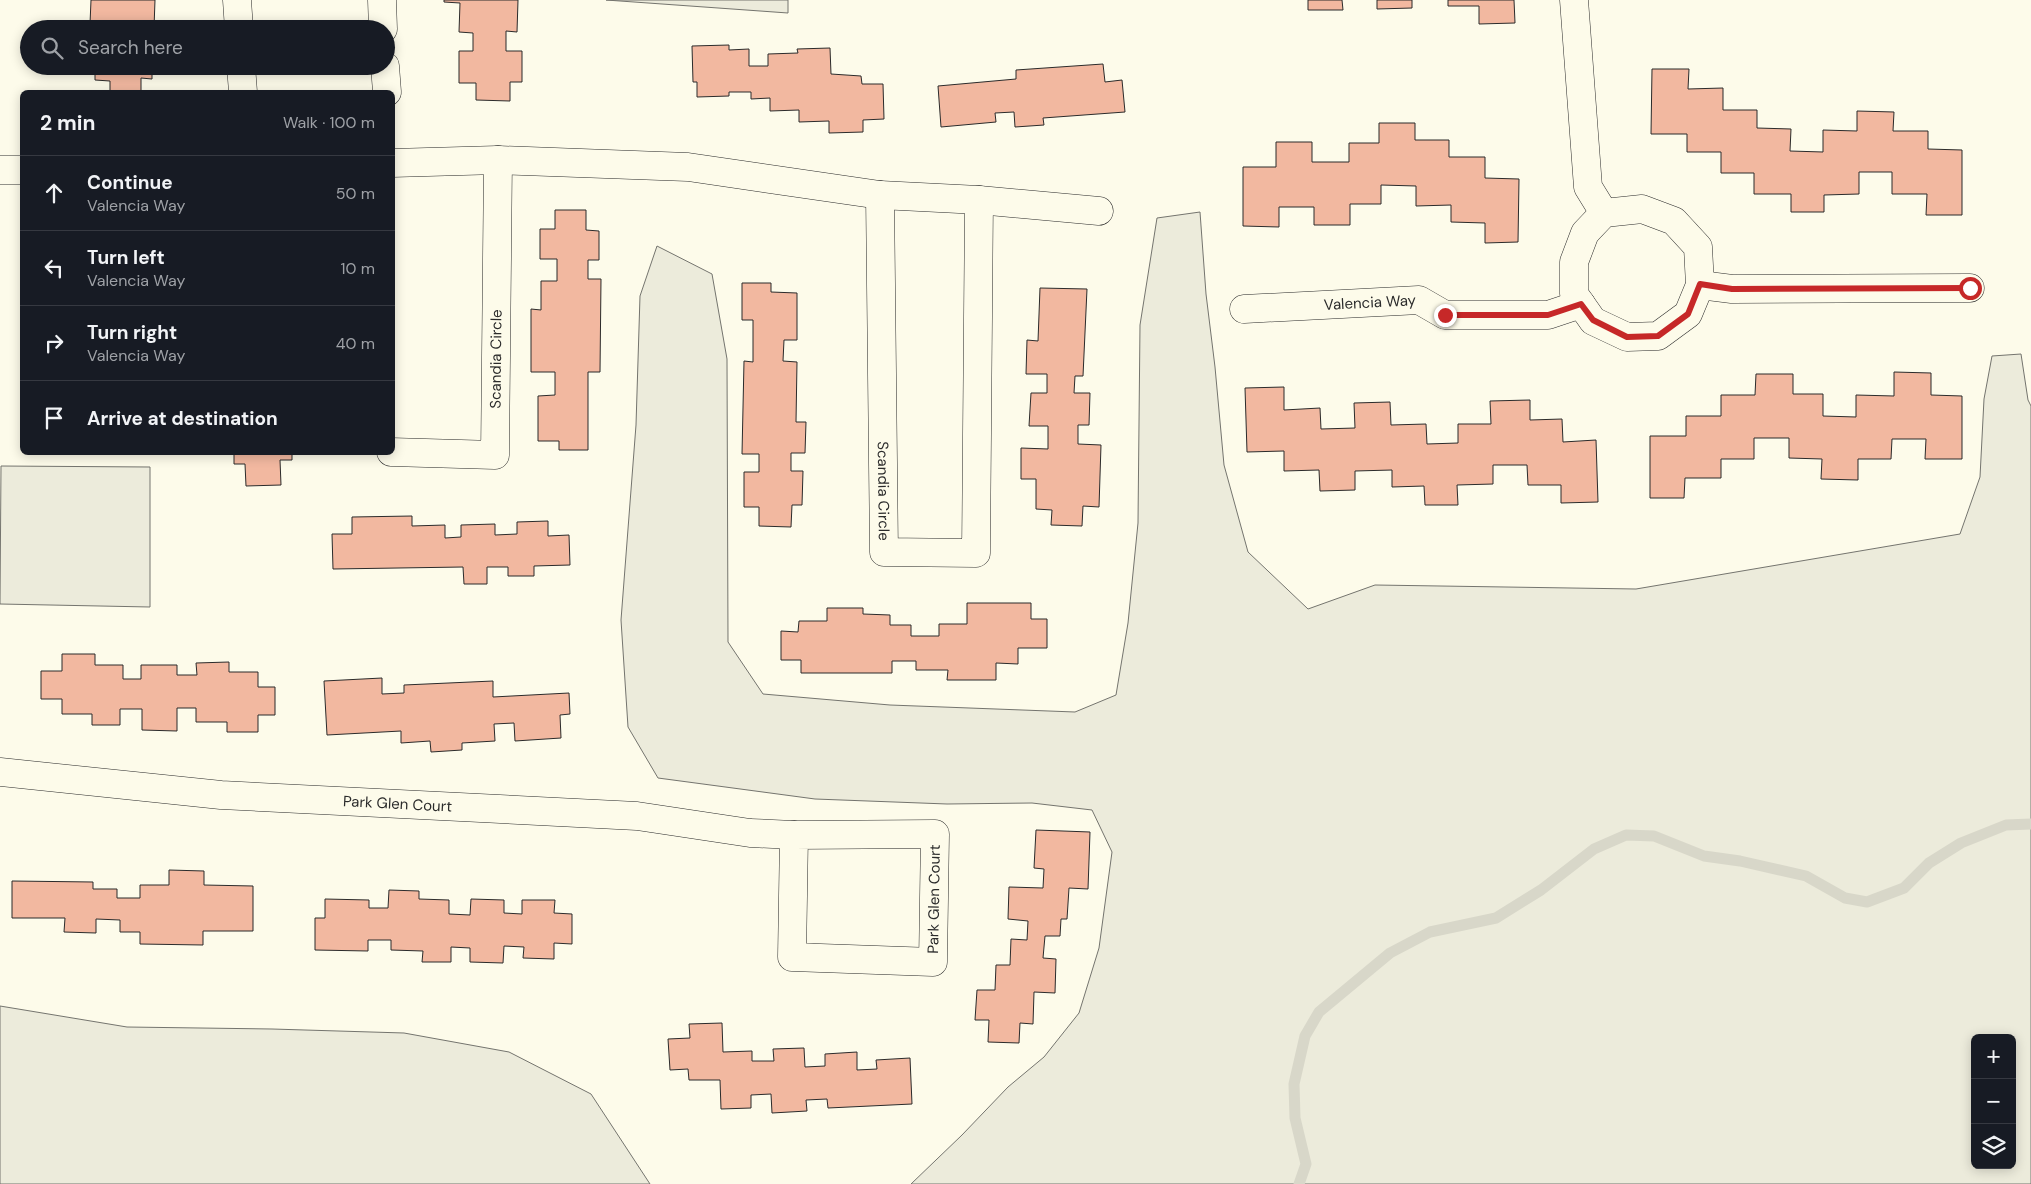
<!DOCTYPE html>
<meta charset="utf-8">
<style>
:root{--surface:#171b24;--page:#242831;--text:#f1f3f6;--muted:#9ea1a6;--line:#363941}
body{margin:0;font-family:"DM Sans",sans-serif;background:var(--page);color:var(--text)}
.controls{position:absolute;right:15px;bottom:15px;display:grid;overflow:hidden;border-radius:8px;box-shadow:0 2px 12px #0003}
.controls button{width:45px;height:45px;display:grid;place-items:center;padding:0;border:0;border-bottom:1px solid var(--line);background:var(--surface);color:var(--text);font:25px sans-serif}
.stop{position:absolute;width:15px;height:15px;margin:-11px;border:4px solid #c62828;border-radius:50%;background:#fff}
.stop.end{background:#c62828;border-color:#fff;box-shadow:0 1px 5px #0008}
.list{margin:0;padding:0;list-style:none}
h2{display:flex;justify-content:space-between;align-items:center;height:65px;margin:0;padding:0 20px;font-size:21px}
h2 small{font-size:16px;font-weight:400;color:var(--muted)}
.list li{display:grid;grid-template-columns:32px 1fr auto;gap:15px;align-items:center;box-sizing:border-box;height:75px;padding:0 20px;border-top:1px solid var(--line)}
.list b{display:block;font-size:19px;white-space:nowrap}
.list p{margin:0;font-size:16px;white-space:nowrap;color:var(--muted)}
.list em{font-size:16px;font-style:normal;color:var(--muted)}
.icon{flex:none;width:28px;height:28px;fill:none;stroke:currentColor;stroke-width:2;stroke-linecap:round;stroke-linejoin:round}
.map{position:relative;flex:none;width:2031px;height:1184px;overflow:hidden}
.search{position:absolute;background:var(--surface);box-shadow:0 2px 12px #0003;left:20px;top:20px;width:375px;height:55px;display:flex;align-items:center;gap:12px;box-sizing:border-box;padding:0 18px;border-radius:28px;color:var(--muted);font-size:19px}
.panel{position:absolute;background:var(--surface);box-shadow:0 2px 12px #0003;left:20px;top:90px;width:375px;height:365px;border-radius:8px}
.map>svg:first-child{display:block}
.green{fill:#ecebdb;stroke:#74746e;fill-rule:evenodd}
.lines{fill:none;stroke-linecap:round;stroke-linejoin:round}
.stream{stroke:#d8d7c9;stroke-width:11}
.building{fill:#f2b8a0;stroke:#2b2b2b}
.minor-casing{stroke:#2b2b2b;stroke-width:29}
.minor{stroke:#fdfbea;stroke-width:28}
.route{stroke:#c62828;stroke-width:6}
.labels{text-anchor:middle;stroke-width:4;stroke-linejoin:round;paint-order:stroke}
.street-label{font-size:15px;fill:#2b2b2b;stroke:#fdfbea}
</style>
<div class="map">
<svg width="2031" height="1184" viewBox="0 0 2031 1184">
<rect width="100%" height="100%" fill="#fdfbea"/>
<g class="green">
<polygon points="606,0 788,0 788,13"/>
<path d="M1200,212l6,82 9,73 9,98 24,87 60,57 67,-24 261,4 324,-55 20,-57 4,-78 8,-43 29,-2 7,46 3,6v778h-1120l51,-49 46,-48 36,-30 35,-44 20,-65 13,-96 -20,-42 -60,-7 -85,1 -132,-5 -157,-21 -30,-51 -7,-107 15,-195 4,-129 17,-50 55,28 15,85 1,283 35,52 127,11 185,7 41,-17 12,-72 10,-100 2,-198 17,-107zM1975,1038h37v127h-37z"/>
<polygon points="1,466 150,467 150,607 0,604"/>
<polygon points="0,1006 127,1027 272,1029 404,1033 509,1052 591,1094 650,1184 0,1184"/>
</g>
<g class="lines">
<polyline class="stream" points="1299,1184 1306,1164 1295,1118 1294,1084 1305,1036 1319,1012 1390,953 1430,932 1496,918 1541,890 1594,849 1626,835 1654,836 1704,856 1740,861 1806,876 1845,898 1867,902 1904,888 1929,863 1961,843 2006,825 2031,824"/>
</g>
<g class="building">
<polygon points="91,0 155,0 154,28 107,29 107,25 90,24"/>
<polygon points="444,0 518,0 517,32 506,31 506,51 522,51 522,82 510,82 510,101 476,100 476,83 459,83 459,51 473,51 473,33 459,32 460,3 444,2"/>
<polygon points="1308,0 1342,0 1343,10 1308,10"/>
<polygon points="1377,0 1412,0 1412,8 1377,9"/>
<polygon points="1448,0 1514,0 1515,23 1479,24 1479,6 1448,6"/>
<polygon points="729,45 729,50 749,49 749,66 768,66 768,54 798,53 797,49 830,48 831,74 861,76 862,84 883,84 884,119 863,120 863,132 829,133 829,121 799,122 799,110 770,111 770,98 751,99 751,92 729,92 729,96 697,97 697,82 693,82 692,46"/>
<polygon points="1103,64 1105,82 1122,80 1125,112 1043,118 1044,125 1015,127 1014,112 995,113 996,122 941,127 938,86 1016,79 1016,70"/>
<polygon points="95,66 152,66 152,79 141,78 141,92 110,92 110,81 95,80"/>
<polygon points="1652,69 1689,69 1688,89 1723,88 1723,110 1757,110 1757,128 1791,129 1790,151 1823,152 1823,130 1857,131 1857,111 1894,112 1893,131 1928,131 1928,149 1962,150 1962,215 1926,215 1927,194 1892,194 1892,172 1859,172 1859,194 1824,195 1824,212 1791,212 1791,194 1754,194 1754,173 1721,173 1721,152 1687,152 1687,134 1651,134"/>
<polygon points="1379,123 1415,123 1415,140 1449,140 1449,157 1485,157 1485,178 1519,179 1518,242 1485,243 1485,223 1451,222 1451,205 1416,206 1416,186 1381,185 1381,204 1350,204 1350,225 1314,225 1314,207 1279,207 1279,227 1243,226 1243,167 1276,167 1276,142 1312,142 1312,162 1349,162 1349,143 1379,143"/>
<polygon points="555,210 586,210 586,230 599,231 599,260 588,260 588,279 601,279 600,372 588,372 588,450 559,450 559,441 538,441 538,396 555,395 555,372 531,372 531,309 541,310 541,281 557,281 557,259 540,259 540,229 555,229"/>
<polygon points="742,283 771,283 771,292 797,293 797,340 784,340 783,361 797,362 796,422 806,422 805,453 791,453 791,471 803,471 802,505 792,505 791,527 759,526 759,507 744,507 744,472 759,472 759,454 742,454 744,361 753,362 753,320 742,320"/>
<polygon points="1040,288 1087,289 1083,376 1075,376 1074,393 1090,393 1089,425 1078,425 1078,444 1101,445 1099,507 1083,506 1082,526 1051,525 1052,510 1036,509 1036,479 1021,479 1021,448 1048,449 1048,426 1029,426 1031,393 1047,393 1047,374 1026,374 1027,340 1038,341"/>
<polygon points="1894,372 1931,373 1931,395 1962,396 1962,459 1925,459 1926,439 1892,439 1891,459 1858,459 1858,480 1821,479 1822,459 1789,458 1789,438 1754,438 1754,459 1721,459 1721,478 1685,478 1684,498 1650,498 1650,436 1686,436 1686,416 1721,416 1721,395 1755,395 1756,374 1793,374 1793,394 1823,394 1823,416 1856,417 1856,395 1894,396"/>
<polygon points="1284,387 1284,410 1320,408 1321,429 1355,428 1354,403 1390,402 1391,425 1426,424 1427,444 1458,443 1458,424 1491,424 1490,401 1530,400 1530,420 1562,419 1563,442 1596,440 1598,502 1561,503 1561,485 1528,485 1527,465 1493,465 1493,484 1457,485 1458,505 1425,505 1424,486 1392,487 1392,470 1355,471 1355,490 1320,491 1319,470 1284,471 1284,451 1247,452 1245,388"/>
<polygon points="234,452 292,452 292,460 280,460 281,485 246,486 245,464 234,464"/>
<polygon points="412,516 412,526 445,525 445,538 461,537 461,525 495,524 495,535 517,534 517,522 548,521 548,536 569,535 570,565 534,566 534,576 508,576 508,567 487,567 487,584 464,584 463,567 333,569 332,534 352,534 352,517"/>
<polygon points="967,603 1031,603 1031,619 1047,619 1047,648 1018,648 1018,664 996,663 996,680 947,680 948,670 916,670 916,661 892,661 892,673 801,673 801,660 781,660 781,631 798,632 799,621 827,621 827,608 863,608 863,614 890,615 890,625 911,625 911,636 939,636 939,624 967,624"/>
<polygon points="62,654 95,654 95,665 123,665 123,679 141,679 141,665 177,665 177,675 197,675 196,663 229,662 229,672 258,672 258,687 275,687 275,715 258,715 258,732 227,732 227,722 196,722 196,708 177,708 177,731 142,730 142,709 120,709 120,725 92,725 92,714 62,714 62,699 41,699 41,671 62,671"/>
<polygon points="382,678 382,694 404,693 404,685 493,681 493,697 569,693 570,714 560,715 561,738 515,741 514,723 494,724 495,741 462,743 462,750 431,752 430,741 401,743 401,731 327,735 324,681"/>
<polygon points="1036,830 1090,832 1088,889 1069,888 1067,919 1061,919 1060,936 1045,936 1043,958 1056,959 1055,993 1034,992 1033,1024 1020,1023 1019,1043 988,1042 989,1020 975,1020 977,990 995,990 996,965 1010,965 1011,939 1027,940 1028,921 1008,919 1009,887 1043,888 1044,869 1034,868"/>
<polygon points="169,870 204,871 204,885 253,886 253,931 203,931 203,945 140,944 140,932 120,932 120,920 96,919 96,933 64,932 65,918 12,918 12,881 93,882 93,889 117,889 117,898 140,898 140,885 169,885"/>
<polygon points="389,890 419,891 419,899 449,900 449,914 470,915 471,899 504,900 504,913 522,914 522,900 555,900 554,913 572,914 572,944 554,943 554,959 523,958 524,947 504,946 503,963 470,962 470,948 451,947 451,962 422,962 423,951 391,950 391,940 368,940 368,951 315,950 315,918 325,918 325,899 369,900 369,908 388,908"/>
<polygon points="722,1023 723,1052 752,1051 752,1061 774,1061 773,1049 804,1048 805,1067 825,1066 825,1054 857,1052 857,1070 877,1069 876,1060 910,1058 912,1104 828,1108 827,1099 806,1100 807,1111 772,1113 771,1094 751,1095 751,1108 721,1109 720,1080 689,1080 688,1069 670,1070 668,1039 690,1038 689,1024"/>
</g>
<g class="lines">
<defs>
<g id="minor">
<polyline points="237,0 239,29"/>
<polyline points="382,0 383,29"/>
<polyline points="1574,0 1588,187 1604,213"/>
<polyline points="241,66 243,92"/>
<polyline points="385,66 387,92"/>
<polyline points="392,163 498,160 688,167 880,195 979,200 1099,211"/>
<polyline points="0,170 22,170"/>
<path id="s1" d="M880,195l4,357 92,1 3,-353"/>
<polygon points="1642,209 1674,221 1698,247 1700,285 1688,314 1658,336 1627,337 1593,321 1574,294 1574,262 1585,233 1604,213"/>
<polyline points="1700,285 1732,289 1970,288"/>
<path id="s2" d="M1244,309l175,-9 26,15h103l33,-11"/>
<path id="s3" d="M391,452l104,3 3,-295"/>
<path id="s4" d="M0,772l221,23 416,21 113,17 44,2"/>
<polygon points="935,834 933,962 792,957 794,835"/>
</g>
</defs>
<use href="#minor" class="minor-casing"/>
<use href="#minor" class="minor"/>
</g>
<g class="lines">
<polyline class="route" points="1445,315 1548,315 1581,304 1593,320 1627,337 1658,336 1688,314 1700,284 1732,289 1970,288"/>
</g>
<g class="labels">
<g class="street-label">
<text dy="5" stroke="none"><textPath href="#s2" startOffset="126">Valencia Way</textPath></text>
<text dy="5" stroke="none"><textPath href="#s3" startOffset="200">Scandia Circle</textPath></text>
<text dy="5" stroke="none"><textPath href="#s1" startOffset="296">Scandia Circle</textPath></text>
<text dy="5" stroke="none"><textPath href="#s4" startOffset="399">Park Glen Court</textPath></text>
<text transform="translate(934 899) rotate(-89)" y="5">Park Glen Court</text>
</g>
</g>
</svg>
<div class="controls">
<button>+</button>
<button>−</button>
<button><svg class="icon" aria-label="layers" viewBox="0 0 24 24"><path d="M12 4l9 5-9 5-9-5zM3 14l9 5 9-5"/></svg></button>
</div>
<div class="stop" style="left:1970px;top:288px"></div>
<div class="stop end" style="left:1445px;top:315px"></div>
<div class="search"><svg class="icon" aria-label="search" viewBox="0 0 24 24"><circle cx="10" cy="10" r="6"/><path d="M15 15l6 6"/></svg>Search here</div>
<section class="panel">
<h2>2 min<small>Walk · 100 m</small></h2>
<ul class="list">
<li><svg class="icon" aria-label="ahead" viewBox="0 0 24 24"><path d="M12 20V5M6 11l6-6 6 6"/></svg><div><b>Continue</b><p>Valencia Way</p></div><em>50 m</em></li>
<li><svg class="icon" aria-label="left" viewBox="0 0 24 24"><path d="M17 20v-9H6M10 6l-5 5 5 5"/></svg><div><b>Turn left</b><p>Valencia Way</p></div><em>10 m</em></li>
<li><svg class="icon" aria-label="right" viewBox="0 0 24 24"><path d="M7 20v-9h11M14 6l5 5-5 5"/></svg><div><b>Turn right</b><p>Valencia Way</p></div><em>40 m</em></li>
<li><svg class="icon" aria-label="arrive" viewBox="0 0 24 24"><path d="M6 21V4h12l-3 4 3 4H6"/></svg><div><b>Arrive at destination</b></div></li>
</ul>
</section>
</div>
